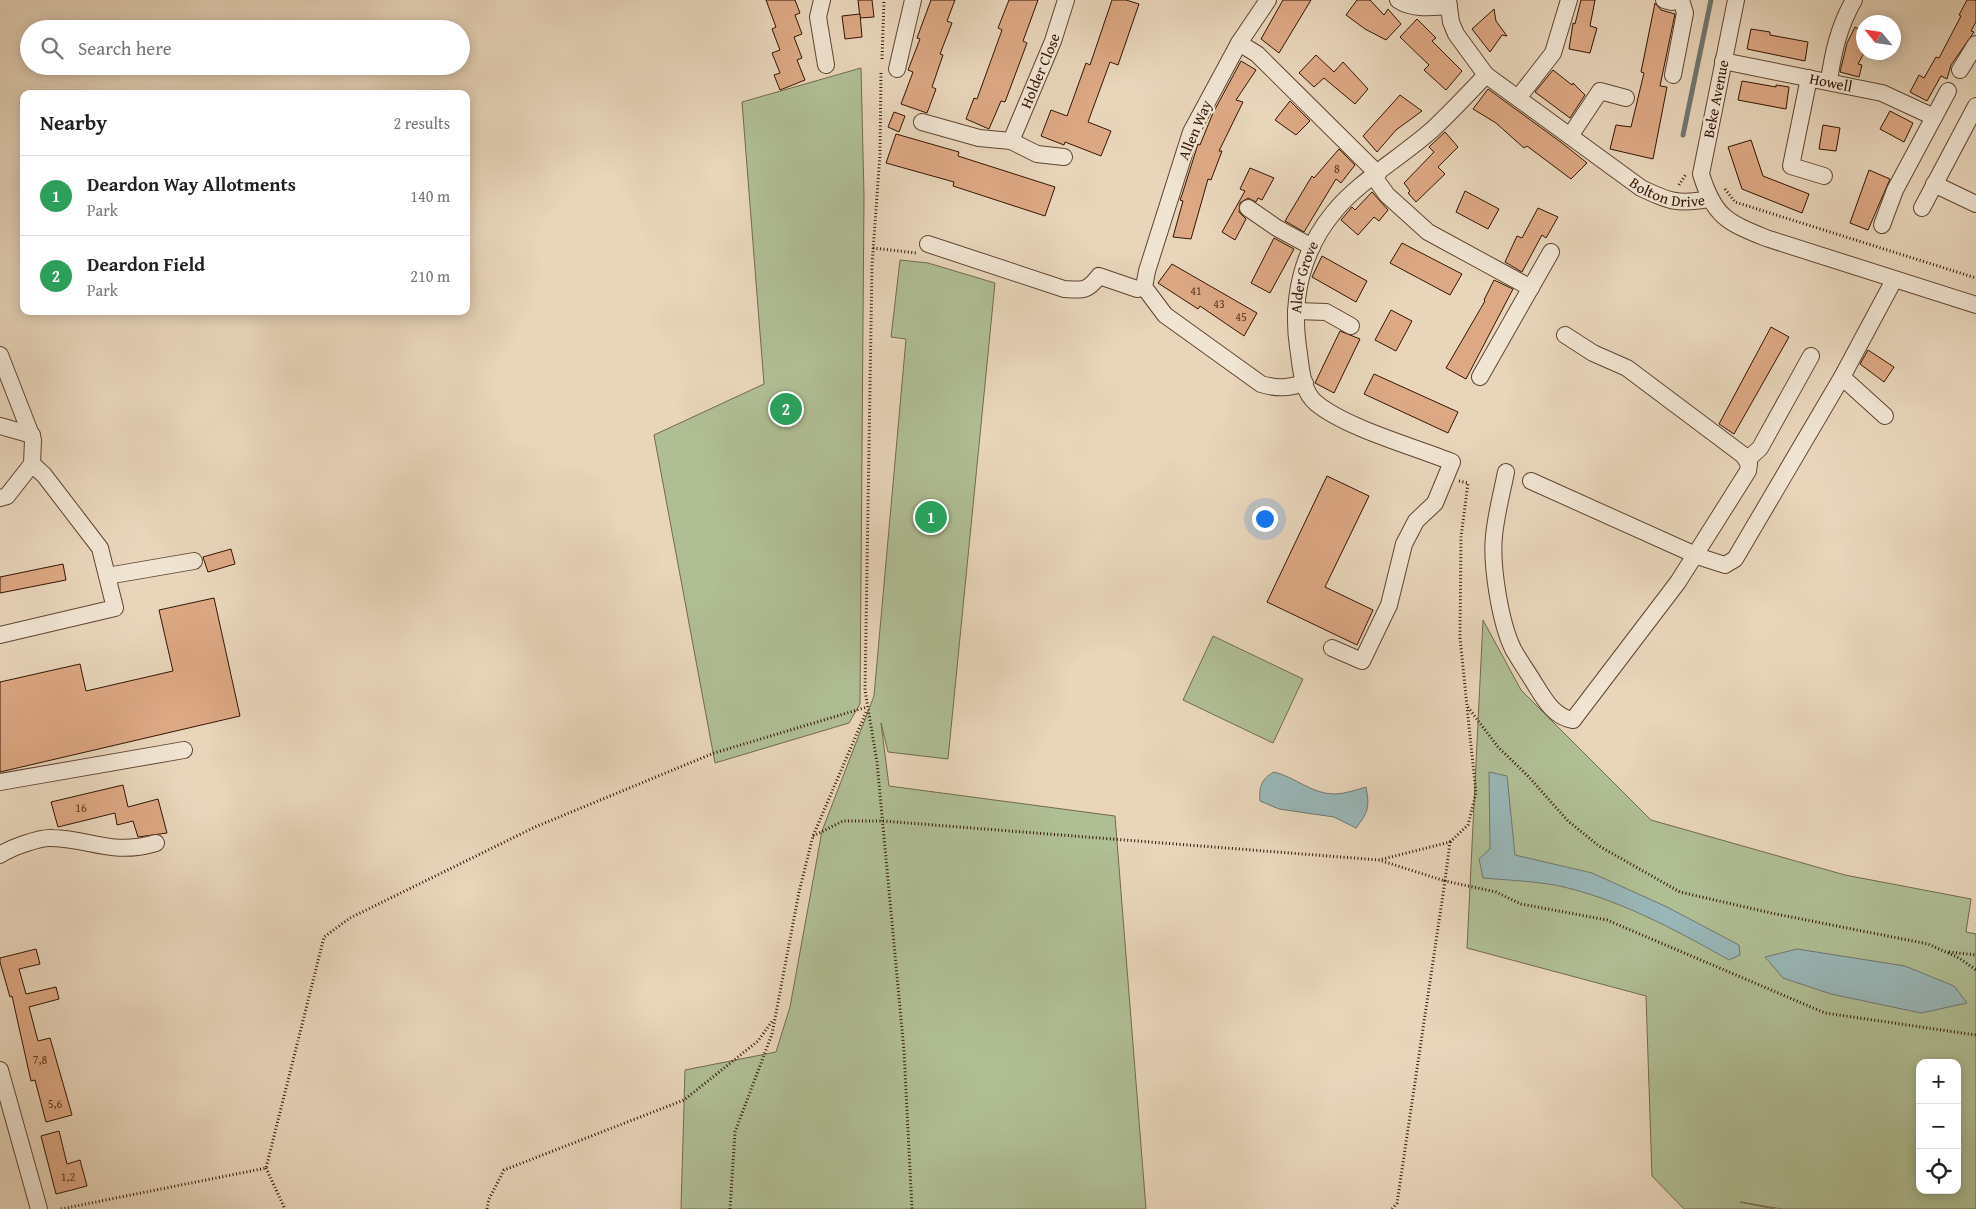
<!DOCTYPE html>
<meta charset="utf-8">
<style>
:root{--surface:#fff;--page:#f2f2f2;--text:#202124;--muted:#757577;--line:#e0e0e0;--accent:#8f2418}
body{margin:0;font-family:"Gentium Book Plus",serif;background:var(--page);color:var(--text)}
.controls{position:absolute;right:15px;bottom:15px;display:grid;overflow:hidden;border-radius:10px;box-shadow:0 2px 12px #0003}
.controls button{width:45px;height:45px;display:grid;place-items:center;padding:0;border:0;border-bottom:1px solid var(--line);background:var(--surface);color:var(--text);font:25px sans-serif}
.compass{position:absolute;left:1856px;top:15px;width:45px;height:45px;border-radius:50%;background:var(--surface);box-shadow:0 2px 12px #0003;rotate:299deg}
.you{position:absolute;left:1264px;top:518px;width:18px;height:18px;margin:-12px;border:4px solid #fff;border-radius:50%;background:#1a73e8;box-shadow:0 0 0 8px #1a73e833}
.badge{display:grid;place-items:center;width:32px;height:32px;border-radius:50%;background:var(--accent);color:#fff;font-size:16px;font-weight:700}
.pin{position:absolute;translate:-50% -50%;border:2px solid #fff;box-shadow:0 1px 5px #0006}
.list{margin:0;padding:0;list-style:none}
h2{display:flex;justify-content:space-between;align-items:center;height:65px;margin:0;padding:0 20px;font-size:21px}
h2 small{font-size:16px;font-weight:400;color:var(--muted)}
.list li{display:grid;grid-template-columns:32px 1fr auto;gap:15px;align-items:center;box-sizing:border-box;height:80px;padding:0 20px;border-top:1px solid var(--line)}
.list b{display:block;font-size:19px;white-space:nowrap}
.list p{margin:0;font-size:16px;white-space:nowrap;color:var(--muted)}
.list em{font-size:16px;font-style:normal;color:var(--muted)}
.icon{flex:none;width:28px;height:28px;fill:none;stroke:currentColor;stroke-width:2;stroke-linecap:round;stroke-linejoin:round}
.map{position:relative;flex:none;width:1976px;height:1209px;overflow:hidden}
.search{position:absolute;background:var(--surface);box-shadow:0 2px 12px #0003;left:20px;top:20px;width:450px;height:55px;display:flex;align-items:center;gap:12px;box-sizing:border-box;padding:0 18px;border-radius:28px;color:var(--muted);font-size:19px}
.panel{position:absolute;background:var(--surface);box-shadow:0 2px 12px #0003;left:20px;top:90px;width:450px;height:225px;border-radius:10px}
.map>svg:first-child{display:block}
.green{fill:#b0be94;stroke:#726a4b;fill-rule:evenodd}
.water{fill:#99b7b8;stroke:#71766f}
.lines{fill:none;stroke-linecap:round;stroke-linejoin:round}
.stream{stroke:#71766f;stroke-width:5}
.building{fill:#dda884;stroke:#341502}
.minor-casing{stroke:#614530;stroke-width:18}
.path{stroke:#341502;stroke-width:3;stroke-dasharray:1 2.5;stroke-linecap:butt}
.minor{stroke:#f0e4d2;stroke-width:16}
.labels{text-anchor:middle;stroke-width:5;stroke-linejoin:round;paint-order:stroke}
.number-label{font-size:12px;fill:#5e3a22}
.street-label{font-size:15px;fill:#341502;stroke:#f0e4d2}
</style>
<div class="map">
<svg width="1976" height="1209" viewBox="0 0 1976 1209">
<rect width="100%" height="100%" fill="#e8d5ba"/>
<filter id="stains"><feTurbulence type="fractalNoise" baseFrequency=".004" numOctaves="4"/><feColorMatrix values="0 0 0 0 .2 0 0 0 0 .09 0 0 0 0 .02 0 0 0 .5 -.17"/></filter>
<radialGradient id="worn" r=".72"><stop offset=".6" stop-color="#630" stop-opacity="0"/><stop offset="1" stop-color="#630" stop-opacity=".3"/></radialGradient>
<g class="green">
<polygon points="861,68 864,196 860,704 849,723 715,763 654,435 764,384 742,102"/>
<polygon points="900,260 928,263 995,283 948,759 888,752 881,723 889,786 1115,816 1146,1209 681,1209 685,1070 776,1052 790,1007 822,831 874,696 906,339 891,337"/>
<path d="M1483,620l38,70 130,130 194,55 126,24 -5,33 10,2v275h-194l-42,-7 35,7h-91l-32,-33 -6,-180 -179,-48zM1920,1063h37v127h-37z"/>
<polygon points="1213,636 1303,679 1273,743 1183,700"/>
</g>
<g class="water">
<path d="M1274,772c21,5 38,22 60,22 10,0 22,-4 32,-7 4,21 2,25 -10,41l-22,-11 -55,-8 -19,-8c-1,-14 1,-22 14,-29z"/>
<path d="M1489,772l18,4 8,79 77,18 75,34 72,38 1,10 -11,5c-55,-31 -112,-62 -174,-75 -24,-4 -49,-5 -72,-7l-4,-19 11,-10z"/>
<polygon points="1797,949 1905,966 1954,986 1967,1003 1921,1013 1831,994 1783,978 1765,957"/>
</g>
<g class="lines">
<polyline class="stream" points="1683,135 1711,0"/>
</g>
<g class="building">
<polygon points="766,0 795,0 800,13 795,15 802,34 794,37 802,58 797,60 805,80 780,90 774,75 780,73 772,53 780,50 772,29 776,27"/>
<polygon points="858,0 872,0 874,17 860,18"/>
<polygon points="931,0 955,0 947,21 952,23 940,54 943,55 932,87 936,89 927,113 901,104 913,72 908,70 920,39 917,38"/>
<polygon points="1009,0 1038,0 1023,41 1027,43 1005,102 1001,101 989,129 966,119 974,98 977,99 1002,30 998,28"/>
<polygon points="1112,0 1126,0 1139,4 1118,65 1110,62 1088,122 1111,131 1101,156 1065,142 1064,145 1041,136 1051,110 1067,116 1086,63 1090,65"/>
<polygon points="1283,0 1311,0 1279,53 1261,39"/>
<polygon points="1357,0 1370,0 1384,15 1388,9 1401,24 1386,40 1365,29 1346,15"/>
<polygon points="1581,0 1595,0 1590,26 1597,28 1590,53 1569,49 1573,23 1575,24"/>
<polygon points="1967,0 1976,0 1976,22 1971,31 1974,32 1951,65 1947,79 1941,76 1927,101 1910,92 1919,75 1924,78 1936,57 1939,58 1961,16 1959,15"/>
<polygon points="1655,3 1661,10 1675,14 1660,86 1667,87 1653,159 1610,149 1616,125 1631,127 1644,73 1641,72"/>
<polygon points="1494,9 1496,21 1507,36 1502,35 1490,52 1472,29"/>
<polygon points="860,14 862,37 845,39 842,16"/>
<polygon points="1417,19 1436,38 1432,41 1462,71 1446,90 1424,70 1429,65 1400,37"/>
<polygon points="1855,27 1864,32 1864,53 1858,64 1862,65 1859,77 1840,72 1847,43"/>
<polygon points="1751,29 1770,32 1770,35 1808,42 1805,61 1747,49"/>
<polygon points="1316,55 1334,72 1343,62 1368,89 1355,104 1324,78 1314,87 1299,73"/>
<polygon points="1241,61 1256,70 1236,100 1243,102 1219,151 1222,151 1211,180 1208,179 1191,239 1173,237 1183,201 1180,200 1182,195 1198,144 1200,145 1213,113"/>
<polygon points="1553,70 1572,85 1573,83 1585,95 1570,118 1535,92"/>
<polygon points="1742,81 1776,87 1776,85 1789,87 1786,109 1738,100"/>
<polygon points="1488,89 1562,143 1587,163 1571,179 1527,146 1524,148 1496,123 1473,109"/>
<polygon points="1400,95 1422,111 1396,130 1377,152 1363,136"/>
<polygon points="1290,101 1310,121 1296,135 1275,120"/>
<polygon points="1890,111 1913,123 1904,142 1880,129"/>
<polygon points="894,112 905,116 899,132 888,127"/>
<polygon points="1823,125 1840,128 1836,151 1819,149"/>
<polygon points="1445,132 1458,147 1438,167 1445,174 1416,202 1408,193 1410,191 1404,183 1434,152 1429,147"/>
<polygon points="896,134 959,152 958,156 1055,187 1045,216 953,186 954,182 886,163"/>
<polygon points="1751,140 1763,176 1809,194 1802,213 1742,189 1728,147"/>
<polygon points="1339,149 1355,165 1341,183 1336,179 1304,232 1285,221 1312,176 1314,178"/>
<polygon points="1250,168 1274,178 1262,200 1258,198 1256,202 1248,198 1240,203 1239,212 1246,219 1235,240 1222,232 1245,191 1240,189"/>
<polygon points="1869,170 1890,179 1868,230 1850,223"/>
<polygon points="1465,191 1499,209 1488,229 1456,212"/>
<polygon points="1372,192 1388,210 1379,221 1374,217 1358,235 1341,220 1352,207 1355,210"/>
<polygon points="1538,208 1558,217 1546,238 1542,235 1522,272 1505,262 1517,236 1522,238"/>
<polygon points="1274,238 1294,249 1270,293 1251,283"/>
<polygon points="1402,243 1462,274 1450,295 1390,263"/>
<polygon points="1322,256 1367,281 1356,302 1312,277"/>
<polygon points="1172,264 1257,313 1244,336 1200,306 1198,309 1158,283"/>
<polygon points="1494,280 1513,289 1466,379 1446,368 1485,301 1484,300"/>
<polygon points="1391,310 1412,321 1396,351 1375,340"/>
<polygon points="1771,327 1789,337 1734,434 1719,424"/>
<polygon points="1340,331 1360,339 1334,393 1315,383"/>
<polygon points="1868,350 1894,367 1884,382 1860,364"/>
<polygon points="1374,374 1458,412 1448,433 1364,394"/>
<polygon points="1327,476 1369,496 1325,587 1373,610 1357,645 1267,602"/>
<polygon points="231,549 235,564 208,572 203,557"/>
<polygon points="63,564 66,580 0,593 0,577"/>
<polygon points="214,598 240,716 0,772 0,682 80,664 86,691 173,671 159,610"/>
<polygon points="123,785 128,807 158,799 167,833 138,837 133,821 117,825 115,813 58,827 51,802"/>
<polygon points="36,949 40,964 19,969 26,994 56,987 59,999 29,1007 38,1041 50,1038 72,1115 46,1122 35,1080 31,1081 12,996 10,997 0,962 0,958"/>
<polygon points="59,1131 67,1164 80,1160 87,1186 56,1194 41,1136"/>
</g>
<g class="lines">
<defs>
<g id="minor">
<polyline points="822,0 818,17 826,65"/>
<path d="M1268,0l-29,43 -48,89 -44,139 -3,16 21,28 96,69c16,5 27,4 44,-1"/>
<path d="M1398,0c14,10 35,7 51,6"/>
<path id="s1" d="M1448,0l3,22 5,12 30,41 155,113c27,13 37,17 68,11"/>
<polyline points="1664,0 1672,2 1678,0"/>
<path d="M1736,0l-35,174c13,42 25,48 65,64l210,67"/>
<polyline points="1239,43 1257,54 1378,174"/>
<path id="s2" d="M1723,61l159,32 52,24"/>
<polyline points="897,69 913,0"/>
<polyline points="1960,70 1976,44"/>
<polyline points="1673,75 1685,13 1681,0"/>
<polyline points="1809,78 1791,166 1824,176"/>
<path d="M1829,81c4,-29 10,-55 25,-81"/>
<polyline points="1518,98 1553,53 1569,0"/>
<polyline points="922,122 979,138 1011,141 1037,154 1064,157"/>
<polyline points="1570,136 1600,91 1626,98"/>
<path id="s3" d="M1011,141l42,-100 13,-41"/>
<polyline points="1374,177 1387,195 1428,232 1531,288"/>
<polyline points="1934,184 1976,204"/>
<polyline points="1248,208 1277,228 1312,247"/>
<polyline points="1922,208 1976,106"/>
<polyline points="1882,225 1895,190 1948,91"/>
<path d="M928,244l136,45c18,1 23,3 35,-13l38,13 7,-2"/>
<polyline points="1296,311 1326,312 1351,326"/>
<polyline points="0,355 33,440 32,464 7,496 0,498"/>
<polyline points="1480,377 1551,252"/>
<polyline points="1885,416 1842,377 1894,280"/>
<polyline points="0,426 32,435"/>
<polyline points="1747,460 1760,448 1811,356"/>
<path d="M1506,472c-4,21 -10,42 -12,64 -3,29 6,86 19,113 6,11 14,22 20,32 10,16 20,36 40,39l105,-138 70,-111 1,-7 -6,-9 -116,-87 -34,-15 -28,-18"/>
<polyline points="1531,481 1700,557 1725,565 1735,559 1842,377"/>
<polyline points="107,576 194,561"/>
<polyline points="0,635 115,608 100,548 44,475 32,464"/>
<path id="s4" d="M1332,648l30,13 27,-56 15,-61 12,-23 19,-18 17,-41c-37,-15 -106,-34 -136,-59 -15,-12 -15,-38 -18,-56 -7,-48 4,-97 36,-135 24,-30 69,-56 99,-83 18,-17 36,-36 53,-54"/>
<polyline points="0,782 184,750"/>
<path d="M0,855c10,-7 40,-18 52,-17 40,1 59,18 104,5"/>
<polyline points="0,1070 39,1209"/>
</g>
</defs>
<use href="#minor" class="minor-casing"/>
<g class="path">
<polyline points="882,59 884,0"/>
<polyline points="881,73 880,154 872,265 865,690 877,762 904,1051 912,1209"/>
<polyline points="1679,185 1686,174"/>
<polyline points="1725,189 1735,202 1976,278"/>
<polyline points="873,248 916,253"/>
<polyline points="1459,481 1468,483 1461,537 1460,638 1467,706 1498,747 1528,776 1568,821 1599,846 1680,892 1771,913 1928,944 1959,958 1976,970"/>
<polyline points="813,836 843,821 883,821 1379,860 1445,881 1450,842 1379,860"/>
<polyline points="1450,842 1468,825 1476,793 1467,707"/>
<polyline points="1949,952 1976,955"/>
<polyline points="266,1168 285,1209"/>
<polyline points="61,1209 266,1168 324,937 350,918 535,827 714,753 867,707"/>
<polyline points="487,1209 489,1199 504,1170 684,1100 758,1041 773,1020"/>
<polyline points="730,1209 735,1132 772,1034 799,892 813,836 867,710"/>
<polyline points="1392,1209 1397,1203 1445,881 1496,892 1521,904 1607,920 1825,1013 1976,1035"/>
</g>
<use href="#minor" class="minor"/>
</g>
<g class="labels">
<g class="number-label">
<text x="1337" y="173">8</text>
<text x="1196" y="295">41</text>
<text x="1219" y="308">43</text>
<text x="1241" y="321">45</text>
<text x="81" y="812">16</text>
<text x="40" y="1064">7,8</text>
<text x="55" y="1108">5,6</text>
<text x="68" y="1181">1,2</text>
</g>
<g class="street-label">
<text dy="5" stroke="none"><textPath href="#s3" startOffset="76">Holder Close</textPath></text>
<text dy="5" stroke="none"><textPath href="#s2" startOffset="110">Howell</textPath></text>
<text transform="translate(1716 99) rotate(-79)" y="5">Beke Avenue</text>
<text transform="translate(1195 130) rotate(-67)" y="5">Allen Way</text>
<text dy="5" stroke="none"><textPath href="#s1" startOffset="305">Bolton Drive</textPath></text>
<text dy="5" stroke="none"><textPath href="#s4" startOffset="534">Alder Grove</textPath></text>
</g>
</g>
<rect width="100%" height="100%" filter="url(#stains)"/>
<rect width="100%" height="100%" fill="url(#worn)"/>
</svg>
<div class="controls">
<button>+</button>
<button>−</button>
<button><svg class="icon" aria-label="locate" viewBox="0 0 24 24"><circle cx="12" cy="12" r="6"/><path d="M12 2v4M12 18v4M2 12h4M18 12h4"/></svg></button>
</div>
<svg class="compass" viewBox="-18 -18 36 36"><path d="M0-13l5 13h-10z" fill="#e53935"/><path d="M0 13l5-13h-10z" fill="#757577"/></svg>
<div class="you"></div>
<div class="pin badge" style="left:931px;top:517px;background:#2e9e5b">1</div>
<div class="pin badge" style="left:786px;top:409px;background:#2e9e5b">2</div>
<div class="search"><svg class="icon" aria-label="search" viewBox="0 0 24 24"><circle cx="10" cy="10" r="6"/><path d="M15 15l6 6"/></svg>Search here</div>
<section class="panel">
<h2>Nearby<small>2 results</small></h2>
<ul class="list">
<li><span class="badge" style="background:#2e9e5b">1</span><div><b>Deardon Way Allotments</b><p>Park</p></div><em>140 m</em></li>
<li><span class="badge" style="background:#2e9e5b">2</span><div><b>Deardon Field</b><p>Park</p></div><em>210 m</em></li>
</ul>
</section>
</div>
